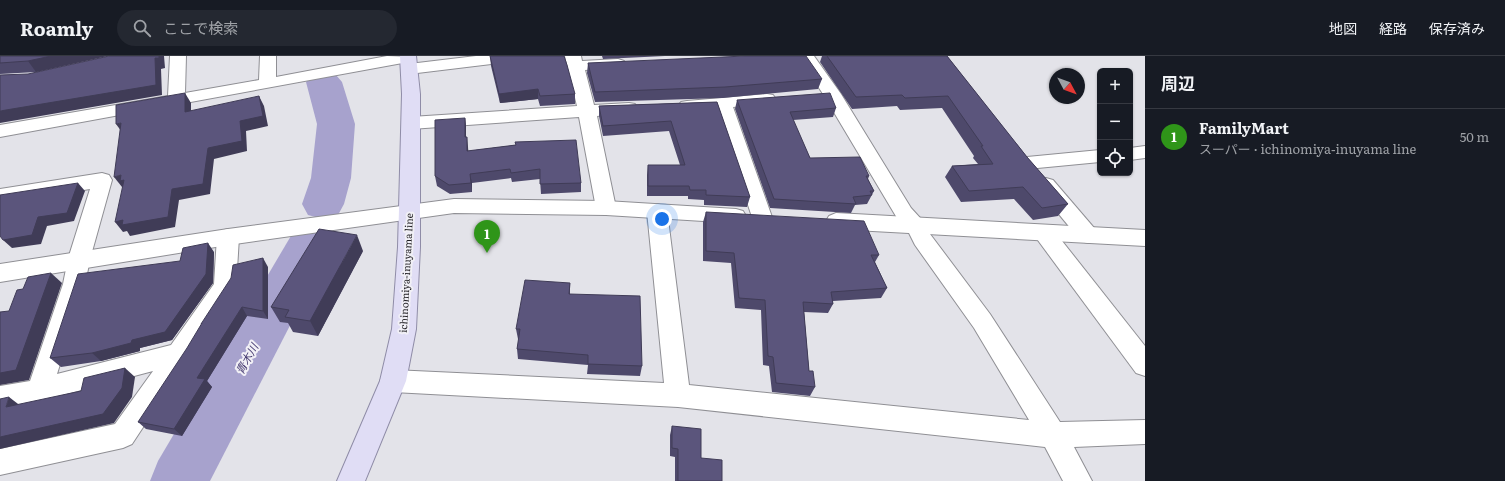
<!DOCTYPE html>
<html lang="ja">
<meta charset="utf-8">
<style>
:root{--surface:#171b24;--page:#242831;--text:#f1f3f6;--muted:#9ea1a6;--line:#363941;--accent:#2f9519}
body{margin:0;font-family:Literata,"Noto Sans JP",serif;background:var(--page);color:var(--text)}
.controls{position:absolute;right:12px;top:12px;display:grid;overflow:hidden;border-radius:6px;box-shadow:0 1px 3px #0004}
.controls button{width:36px;height:36px;display:grid;place-items:center;padding:0;border:0;border-bottom:1px solid var(--line);background:var(--surface);color:var(--text);font:20px sans-serif}
.compass{position:absolute;left:1049px;top:12px;width:36px;height:36px;border-radius:50%;background:var(--surface);box-shadow:0 1px 3px #0004;rotate:131deg}
.you{position:absolute;left:662px;top:163px;width:14px;height:14px;margin:-10px;border:3px solid #fff;border-radius:50%;background:#1a73e8;box-shadow:0 0 0 6px #1a73e833}
.badge{display:grid;place-items:center;width:26px;height:26px;border-radius:50%;background:var(--accent);color:#fff;font-size:13px;font-weight:700}
.pin{position:absolute;translate:-50% -33px;filter:drop-shadow(0 1px 2px #0008)}
.pin::after{content:'';position:absolute;top:21px;width:14px;height:12px;background:inherit;clip-path:polygon(0 0,100% 0,50% 100%)}
.list{margin:0;padding:0;list-style:none}
h2{display:flex;justify-content:space-between;align-items:center;height:52px;margin:0;padding:0 16px;font-size:17px}
h2 small{font-size:13px;font-weight:400;color:var(--muted)}
.list li{display:grid;grid-template-columns:26px 1fr auto;gap:12px;align-items:center;box-sizing:border-box;height:56px;padding:0 16px;border-top:1px solid var(--line)}
.list b{display:block;font-size:15px;white-space:nowrap}
.list p{margin:0;font-size:13px;white-space:nowrap;color:var(--muted)}
.list em{font-size:13px;font-style:normal;color:var(--muted)}
.icon{flex:none;width:22px;height:22px;fill:none;stroke:currentColor;stroke-width:2;stroke-linecap:round;stroke-linejoin:round}
.map{position:relative;flex:none;width:1145px;height:425px;overflow:hidden}
header{display:flex;align-items:center;gap:24px;box-sizing:border-box;height:56px;padding:0 20px;background:var(--surface);border-bottom:1px solid var(--line)}
header strong{font-size:19px}
nav{display:flex;gap:22px;margin-inline-start:auto;font-size:14px}
.search{width:280px;height:36px;background:var(--page);display:flex;align-items:center;gap:10px;box-sizing:border-box;padding:0 14px;border-radius:22px;color:var(--muted);font-size:15px}
main{display:flex}
aside{flex:1;background:var(--surface)}
.map>svg:first-child{display:block}
.lines{fill:none;stroke-linecap:round;stroke-linejoin:round}
.river{fill:#a7a2cd;fill-rule:evenodd}
.street-casing{stroke:#8f8f94;stroke-width:2}
.secondary-casing{stroke:#8f8f94;stroke-width:2}
.primary-casing{stroke:#8f8ca7;stroke-width:2}
.street{fill:#fff;fill-rule:evenodd}
.secondary{fill:#fff;fill-rule:evenodd}
.primary{fill:#e0ddf5;fill-rule:evenodd}
.wall{fill:#4e496b}
.shaded-wall{fill:#403c57}
.building{fill:#5b557c;stroke:#403c57}
.labels{text-anchor:middle;stroke-width:4;stroke-linejoin:round;paint-order:stroke}
.street-label{font-size:10px;fill:#201f22;stroke:#f1f0f6}
.water-label{font-size:11px;font-style:italic;fill:#42376e;stroke:#f1f0f6}
</style>
<header>
<strong>Roamly</strong>
<div class="search"><svg class="icon" aria-label="search" viewBox="0 0 24 24"><circle cx="10" cy="10" r="6"/><path d="M15 15l6 6"/></svg>ここで検索</div>
<nav><a>地図</a><a>経路</a><a>保存済み</a></nav>
</header>
<main>
<div class="map">
<svg width="1145" height="425" viewBox="0 0 1145 425">
<rect width="100%" height="100%" fill="#e3e3e9"/>
<g class="lines">
<g class="river">
<polygon points="324,15 336,19 342,26 355,68 351,122 344,148 338,159 323,163 308,159 302,148 311,122 317,68 306,26 312,19"/>
<polygon points="314,164 330,168 336,180 210,425 150,425 158,405 298,168"/>
</g>
<defs>
<g id="street">
<polygon points="170,0 186,0 185,37 259,24 260,0 276,0 276,21 387,0 416,1 414,4 408,6 0,81 0,69 168,40"/>
<polygon points="476,0 524,0 522,3 516,5 409,18 403,16 401,13 403,10 409,8"/>
<polygon points="565,0 581,0 582,5 618,3 624,5 626,8 624,11 585,14 594,49 629,47 635,48 638,52 635,56 597,60 616,152 613,157 606,159 599,157 596,152 579,61 411,73 405,71 402,67 405,63 411,61 577,50"/>
<polygon points="798,0 814,0 841,38 911,152 922,164 930,178 990,258 1060,366 1145,364 1145,388 1074,391 1092,425 1063,425 1045,391 678,351 393,336 384,333 380,325 384,317 393,314 664,327 647,155 650,150 657,148 664,150 667,155 689,329 1029,364 974,272 915,189 907,173 897,162 823,38"/>
<polygon points="767,38 773,39 776,43 773,47 733,51 772,161 769,166 762,168 755,166 752,161 716,53 687,55 681,54 678,50 681,46 687,45"/>
<polygon points="1145,90 1145,102 1130,104 1130,92"/>
<polygon points="1100,94 1100,106 1027,113 1020,112 1017,107 1020,102 1027,101"/>
<polygon points="102,117 109,119 112,124 90,203 85,228 57,318 171,289 214,228 217,181 221,175 228,173 235,175 239,181 236,230 132,388 123,392 0,419 0,393 115,368 153,315 40,345 0,354 0,330 30,325 63,228 68,203 90,133 0,147 0,133"/>
<polygon points="1046,122 1053,124 1095,173 1099,179 1095,185 1088,187 1081,185 1039,134 1036,129 1039,124"/>
<polygon points="1044,169 1051,171 1145,290 1145,320 1136,317 1037,183 1033,177 1037,171"/>
</g>
<g id="secondary">
<polygon points="454,143 606,145 736,153 743,155 746,160 743,165 736,167 606,159 454,157 228,189 0,226 0,208 228,173"/>
<polygon points="836,157 1145,174 1145,190 836,173 829,170 826,165 829,160"/>
</g>
<polygon id="primary" points="400,0 416,0 420,38 420,191 416,273 406,325 365,425 337,425 380,325 392,273 398,191 402,38"/>
</defs>
<use href="#street" class="street-casing"/>
<use href="#secondary" class="secondary-casing"/>
<use href="#primary" class="primary-casing"/>
<use href="#street" class="street"/>
<use href="#secondary" class="secondary"/>
<use href="#primary" class="primary"/>
</g>
<g class="wall">
<polygon points="0,0 107,0 36,16 0,18"/>
<polygon points="490,0 575,38 575,48 540,50 538,43 500,47 491,10"/>
<polygon points="602,0 665,0 603,3"/>
<polygon points="822,0 947,0 1027,101 1068,148 1058,160 1033,164 1014,143 961,146 945,121 952,110 978,108 973,102 974,100 942,52 900,54 897,50 852,53 820,6"/>
<polygon points="588,7 822,23 818,33 723,42 595,46 587,17"/>
<polygon points="737,44 836,52 833,61 793,64 810,102 869,120 868,123 874,135 867,148 855,149 851,157 770,152 735,53"/>
<polygon points="717,46 750,141 747,151 704,149 704,144 688,143 688,140 647,140 647,119 648,109 680,109 669,75 603,80 599,60 599,50"/>
<polygon points="465,62 466,71 466,81 468,95 516,89 515,86 581,127 581,136 541,138 540,123 512,126 511,122 472,127 472,136 450,138 437,130 435,120"/>
<polygon points="706,156 879,199 875,206 887,232 881,242 833,245 833,248 828,257 804,256 809,315 815,331 810,340 772,336 769,310 763,309 761,254 735,252 731,207 703,205 703,166"/>
<polygon points="363,195 318,280 293,276 288,267 280,266 271,251"/>
<polygon points="214,196 213,227 172,284 140,292 140,295 101,305 61,311 50,302 180,205"/>
<polygon points="268,211 268,263 247,260 207,325 212,331 182,380 146,373 138,366"/>
<polygon points="570,227 570,238 642,310 640,320 587,318 588,309 518,303 517,293 519,283 518,283 516,273"/>
<polygon points="672,370 701,402 722,425 675,425 675,401 670,400 670,379"/>
</g>
<g class="shaded-wall">
<polygon points="51,0 107,0 36,16 28,5"/>
<polygon points="159,0 164,0 165,12 161,13 162,39 0,67 0,55 155,2"/>
<polygon points="538,33 538,43 500,47 499,38"/>
<polygon points="185,37 191,47 191,67 185,56"/>
<polygon points="259,40 264,50 268,70 246,75 247,95 214,103 210,138 179,144 175,171 130,180 127,175 123,176 115,166 172,133 208,92 240,65"/>
<polygon points="465,62 466,71 466,91 465,81"/>
<polygon points="121,67 124,79 116,68"/>
<polygon points="467,81 468,91 469,104 467,95"/>
<polygon points="470,118 472,127 472,136"/>
<polygon points="121,119 132,134 122,131 114,121"/>
<polygon points="78,127 85,135 74,165 47,170 41,188 12,192 3,184"/>
<polygon points="357,179 363,195 318,280 310,265"/>
<polygon points="208,187 214,196 213,227 172,284 140,292 140,295 101,305 92,297 132,284"/>
<polygon points="263,202 268,211 268,263 263,255"/>
<polygon points="51,217 62,227 29,324 0,329 0,317"/>
<polygon points="242,251 247,260 207,325 212,331 182,380 174,373 197,322"/>
<polygon points="125,312 135,321 132,341 114,367 0,393 0,381"/>
<polygon points="9,341 22,351 6,351"/>
</g>
<g class="building">
<polygon points="0,0 51,0 28,5 0,7"/>
<polygon points="109,0 159,0 159,2 155,2 156,29 0,55 0,19 28,18"/>
<polygon points="490,0 564,0 567,9 575,38 540,40 538,33 499,38"/>
<polygon points="745,0 806,0 822,23 725,31 595,36 588,7"/>
<polygon points="827,0 947,0 1027,101 1068,148 1042,152 1023,131 969,135 952,110 993,108 981,90 983,90 948,40 905,42 902,39 856,41"/>
<polygon points="185,37 185,56 259,40 263,60 240,65 242,85 208,92 203,128 172,133 168,161 122,169 123,164 115,166 124,124 120,125 121,119 114,121 121,67 116,68 116,49"/>
<polygon points="830,37 836,52 790,56 810,102 860,101 869,120 866,120 874,135 870,135 872,139 853,141 856,148 774,143 737,44"/>
<polygon points="717,46 750,141 706,139 706,134 690,134 689,130 648,130 648,109 685,109 671,65 603,70 599,50"/>
<polygon points="465,62 465,81 467,81 467,95 516,89 515,86 576,84 581,127 540,128 540,113 511,117 510,113 470,118 471,127 449,129 435,120 435,64"/>
<polygon points="78,127 67,157 38,161 32,179 3,184 0,180 0,139"/>
<polygon points="706,156 864,165 879,199 871,199 887,232 831,236 833,248 803,246 809,315 813,315 815,331 776,327 773,301 768,300 765,244 739,242 734,197 706,195"/>
<polygon points="319,173 357,179 310,265 285,261 289,254 271,251"/>
<polygon points="208,187 206,218 165,276 132,284 131,287 92,297 50,302 78,218 180,205 183,192"/>
<polygon points="263,202 263,255 242,251 197,322 205,323 174,373 138,366 187,292 202,267 201,268 231,222 233,209"/>
<polygon points="51,217 16,314 0,317 0,256 9,255 17,234 23,233 28,221"/>
<polygon points="525,224 570,227 569,238 640,240 642,310 588,308 588,299 517,293 520,273 516,273"/>
<polygon points="125,312 122,332 103,358 0,381 0,343 9,341 6,351 81,335 84,322"/>
<polygon points="672,370 701,373 701,402 722,404 722,425 678,425 678,393 672,392"/>
</g>
<g class="labels">
<g class="street-label">
<text transform="translate(406 217) rotate(-87)" y="4">ichinomiya-inuyama line</text>
</g>
<g class="water-label">
<text transform="translate(247 303) rotate(-61)" y="4">青木川</text>
</g>
</g>
</svg>
<div class="controls">
<button>+</button>
<button>−</button>
<button><svg class="icon" aria-label="locate" viewBox="0 0 24 24"><circle cx="12" cy="12" r="6"/><path d="M12 2v4M12 18v4M2 12h4M18 12h4"/></svg></button>
</div>
<svg class="compass" viewBox="-18 -18 36 36"><path d="M0-13l5 13h-10z" fill="#e53935"/><path d="M0 13l5-13h-10z" fill="#9ea1a6"/></svg>
<div class="you"></div>
<div class="pin badge" style="left:487px;top:197px">1</div>
</div>
<aside>
<h2>周辺<small></small></h2>
<ul class="list">
<li><span class="badge">1</span><div><b>FamilyMart</b><p>スーパー · ichinomiya-inuyama line</p></div><em>50 m</em></li>
</ul>
</aside>
</main>
